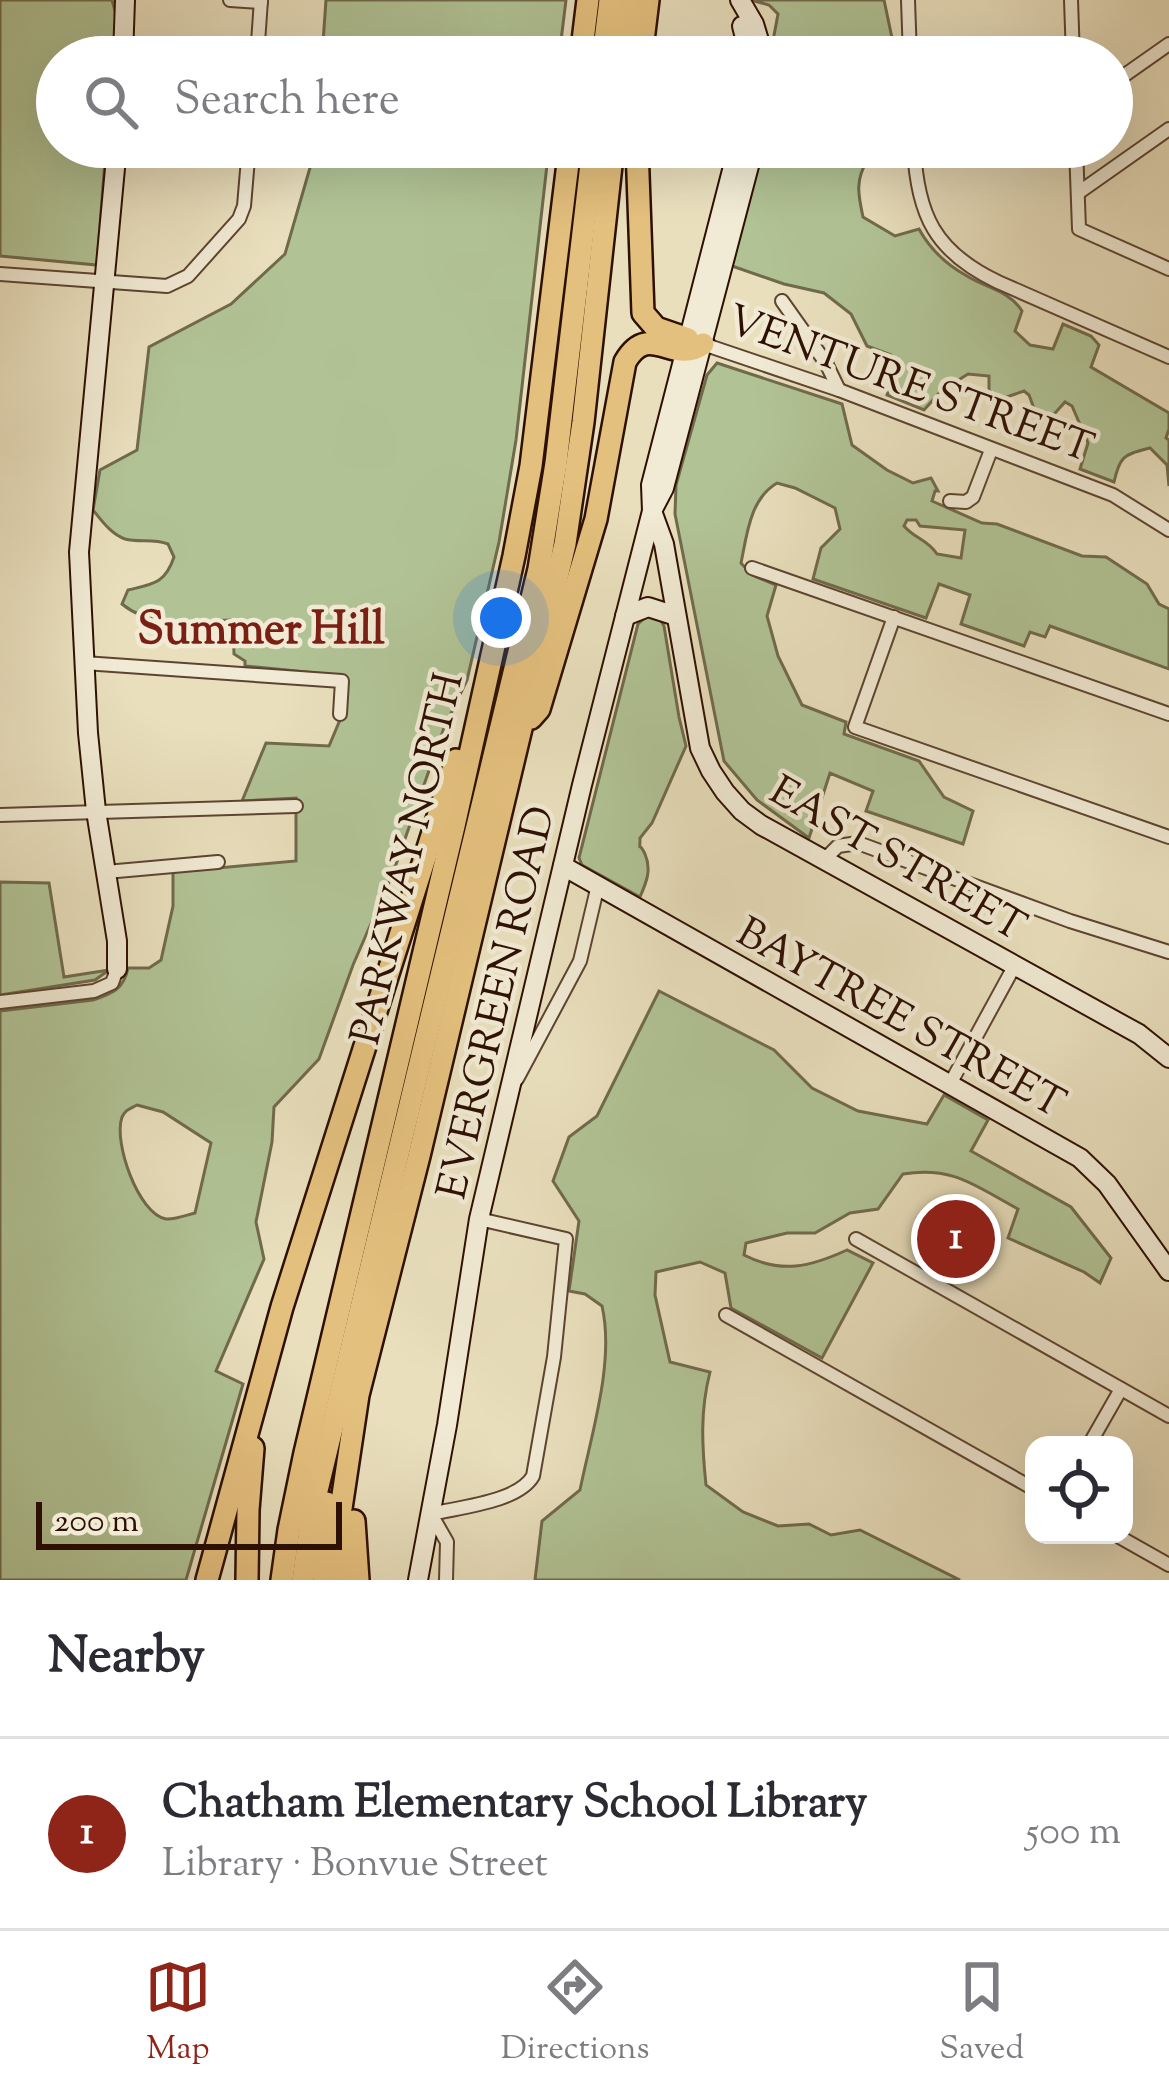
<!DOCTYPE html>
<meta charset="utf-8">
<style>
:root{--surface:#fff;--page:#f2f2f3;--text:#2b2b33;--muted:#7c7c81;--line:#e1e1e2;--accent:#8f2418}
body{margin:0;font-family:"Sorts Mill Goudy",serif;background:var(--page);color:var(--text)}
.controls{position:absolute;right:36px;bottom:36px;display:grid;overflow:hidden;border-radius:24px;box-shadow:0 12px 48px #0002}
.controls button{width:108px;height:108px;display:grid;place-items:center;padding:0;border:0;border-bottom:3px solid var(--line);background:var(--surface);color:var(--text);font:60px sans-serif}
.scale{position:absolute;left:36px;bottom:30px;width:306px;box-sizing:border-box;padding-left:12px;border:6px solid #2e1002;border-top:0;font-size:33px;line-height:42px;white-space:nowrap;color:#2e1002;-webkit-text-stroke:9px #f1ead4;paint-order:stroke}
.you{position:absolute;left:501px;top:618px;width:42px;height:42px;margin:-30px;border:9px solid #fff;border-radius:50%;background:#1a73e8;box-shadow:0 0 0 18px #1a73e833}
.badge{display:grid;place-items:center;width:78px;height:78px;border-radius:50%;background:var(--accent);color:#fff;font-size:39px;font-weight:700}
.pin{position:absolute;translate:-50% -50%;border:6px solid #fff;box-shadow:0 3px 12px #0006}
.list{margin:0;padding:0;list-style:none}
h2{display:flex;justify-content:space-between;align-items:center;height:156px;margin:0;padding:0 48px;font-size:51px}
h2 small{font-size:39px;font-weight:400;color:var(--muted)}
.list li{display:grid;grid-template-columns:78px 1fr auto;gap:36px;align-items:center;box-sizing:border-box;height:192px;padding:0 48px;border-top:3px solid var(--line)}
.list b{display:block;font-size:45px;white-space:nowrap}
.list p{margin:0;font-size:39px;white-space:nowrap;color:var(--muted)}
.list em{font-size:39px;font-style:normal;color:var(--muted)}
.icon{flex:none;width:66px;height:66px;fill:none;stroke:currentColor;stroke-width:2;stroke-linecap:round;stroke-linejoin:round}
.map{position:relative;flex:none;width:1169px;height:1580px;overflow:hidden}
.search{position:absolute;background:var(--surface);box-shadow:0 12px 48px #0002;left:36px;right:36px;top:36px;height:132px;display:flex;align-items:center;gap:30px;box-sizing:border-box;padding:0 42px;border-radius:66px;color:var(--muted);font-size:45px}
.sheet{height:348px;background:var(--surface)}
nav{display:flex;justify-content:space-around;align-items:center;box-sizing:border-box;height:168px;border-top:3px solid var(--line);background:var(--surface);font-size:33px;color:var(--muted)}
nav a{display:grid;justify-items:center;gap:6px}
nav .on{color:var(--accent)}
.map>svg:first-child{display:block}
.green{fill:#b1c395;stroke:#706a4c;stroke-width:3;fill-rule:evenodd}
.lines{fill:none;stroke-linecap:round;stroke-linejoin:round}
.street-casing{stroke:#5d4431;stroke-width:16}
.secondary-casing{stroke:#2e1002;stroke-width:22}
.highway-casing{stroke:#2e1002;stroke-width:26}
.street{stroke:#f1ead4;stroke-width:12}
.secondary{stroke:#f1ead4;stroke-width:18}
.highway{stroke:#e4c07e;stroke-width:21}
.labels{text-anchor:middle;stroke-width:9;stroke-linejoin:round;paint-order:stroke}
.street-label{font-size:42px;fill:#2e1002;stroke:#f1ead4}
.neighbourhood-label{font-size:45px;font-weight:bold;fill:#7a1f14;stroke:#f1ead4}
</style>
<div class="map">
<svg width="1169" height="1580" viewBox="0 0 1169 1580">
<rect width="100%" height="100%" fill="#e9dfbd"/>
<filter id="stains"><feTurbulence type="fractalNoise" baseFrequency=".00167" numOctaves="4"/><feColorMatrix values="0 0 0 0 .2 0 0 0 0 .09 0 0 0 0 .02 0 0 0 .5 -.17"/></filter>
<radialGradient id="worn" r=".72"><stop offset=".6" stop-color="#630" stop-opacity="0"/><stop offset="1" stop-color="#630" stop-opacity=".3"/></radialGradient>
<g class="green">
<polygon points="0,0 112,0 116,14 113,57 57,57 57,147 106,147 97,265 0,256"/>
<polygon points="326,0 566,0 559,57 322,57"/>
<polygon points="751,0 884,0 896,57 770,57 778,14 769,5"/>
<path d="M316,147h233l-33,293 -17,102 -32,138 -23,48 -51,145 -40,92 -34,94 -45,48 -2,35 -16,80 8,37 -48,112 27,13 -57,196h-186v-569l93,-11c19,-6 31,-11 35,-32h21l12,-8 12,-54v-34l123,-11v-63l-54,3 24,-58 63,3 13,-31 -4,-40 -93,-9v-5l-11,-7 -1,-34c-37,1 -81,9 -111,-16l6,-14c25,-6 37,-6 46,-33l-6,-13c-15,-6 -29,-1 -43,-5 -14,-5 -23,-18 -32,-29l7,-40 37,-20 12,-103 82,-43 54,-50zM137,1105l26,7 48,31 -16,70c-8,2 -21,7 -29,6 -28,-5 -53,-78 -44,-102 4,-8 8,-8 15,-12z"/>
<path d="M762,147h139l1,10 -34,2c-13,21 -10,35 -5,58l32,19 24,-7c11,20 28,36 48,47 19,12 43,15 55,35l-7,20 15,14 23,4 10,-25 28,12 8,9 -8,22 78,46v16l-3,9 3,2v46l-2,-21 -17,-17c-26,7 -30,7 -36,34l-34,-13 8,-26 -16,-37 -7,-4 -18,20h-8l-10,-27 -5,-4 -26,9 -9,-10v-14l-21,-2 -27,17 -17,19 -37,-15 9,-26 -5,-14 -24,-9 -16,-32 -27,-21 -40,-9 -52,-18z"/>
<path d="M717,363l125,41 10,41 35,25 26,13 18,-5 7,13h-3l-3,10 50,22 15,1 85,32 24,1 41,27 12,20 10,5v60l-119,-43 -5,11 -15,-5 -6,14 -63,-22 9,-29 -31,-11 -13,34 -113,-39 8,-31 19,-19 -5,-21 -40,-20 -18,-5c-27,16 -30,51 -36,80l11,12 24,10 -9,31 11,40 24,49 44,17 -2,12 75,27 25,36 29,14 -10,33 -97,-33 7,-20 -43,-18 -21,65 -52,-38 -33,-39 -49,-247 1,-29 31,-110zM907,520h9l4,6 45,4 -4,28 -24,-4c-10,-15 -22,-15 -33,-28z"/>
<path d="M648,615l12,4 4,7 15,91 7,29 -34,77 -12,15c0,17 -2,1 5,16 7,16 1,29 -5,43l-58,-32 -3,-7 59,-234z"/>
<polygon points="0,882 49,883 64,977 109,970 95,980 0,995"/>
<path d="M659,991l115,59 38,38 46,23 69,13 17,-29 44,25 -17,31 100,56 40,51 -11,25 -16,-11 -76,-34 10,-29c-43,-23 -64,-43 -115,-35l-25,35 -28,4 -35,20h-28l-41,10 -2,12c37,19 66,12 103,-5l26,13 -51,95 -91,-50 -6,-35 -25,-11 -44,10 -1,23 15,67 40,10c-10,39 -8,74 -4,113l37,27 35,14 31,-2 22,11 29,-5 100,50h-425l7,-59 38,-31c11,-55 35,-128 22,-184l-17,-12 -16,-3 10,-70 -26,-40 16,-44 28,-21z"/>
</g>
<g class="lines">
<defs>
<g id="street">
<polyline points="230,0 261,2"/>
<polyline points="908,0 910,57"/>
<polyline points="1071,0 1073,57"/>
<polyline points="257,57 261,0"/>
<polyline points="1112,84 1169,44"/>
<path d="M914,147c3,68 21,105 84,135l171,75"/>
<polyline points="1076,147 1079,229 1169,269"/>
<polyline points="1078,193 1169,129"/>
<polyline points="0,274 167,286 188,276 239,219 244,206 249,147"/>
<polyline points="782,301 826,363 839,390"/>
<polyline points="703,344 839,390 1113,495 1169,530"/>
<polyline points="950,501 966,502 973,497 991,450"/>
<polyline points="752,568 1169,714"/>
<polyline points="894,617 855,727 1169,837"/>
<polyline points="84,663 342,681 340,714"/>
<polyline points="0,815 296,806"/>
<polyline points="824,860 838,846 858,843 1070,921 1169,952"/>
<polyline points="106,872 218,862"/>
<polyline points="0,1002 94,991 112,983 117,969"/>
<polyline points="517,1079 580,961 598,885"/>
<polyline points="950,1084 1015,965"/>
<polyline points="856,1239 1169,1416"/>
<polyline points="726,1315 1034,1489"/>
<polyline points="1089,1445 1121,1389"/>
<polyline points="1116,1535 1169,1565"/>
<path d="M446,1580l1,-38 -16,-28c29,-7 87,-12 102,-38l21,-119 12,-118 -87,-20"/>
</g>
<g id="secondary">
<polyline points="740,0 754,24 764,57"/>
<polyline points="742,26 750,57"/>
<polyline points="123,57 125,0"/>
<polyline points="117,147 79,552 88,733 96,811 117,941 117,969"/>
<polyline points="738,147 651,485 652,511 664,544 700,748 711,771 725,792 742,811 761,825 1139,1034 1169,1058"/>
<polyline points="625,616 648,607 676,616"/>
<polyline points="563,866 1080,1158 1107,1184 1169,1271"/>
<polyline points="418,1580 447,1425 479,1219 582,785 652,511 664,488 754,147"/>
</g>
<g id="highway">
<polyline points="581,57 588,0"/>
<polyline points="603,57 610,0"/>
<polyline points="623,57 629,0"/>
<polyline points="641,57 648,0"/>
<polyline points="637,147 643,313 656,328 688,339"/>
<path d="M531,718l8,-9 57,-190 29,-157c24,-42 48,4 78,-18"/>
<polyline points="354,1521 358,1580"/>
<polyline points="207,1580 282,1307 456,760"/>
<polyline points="247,1580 248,1510 253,1448"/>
<polyline points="282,1580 289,1530 305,1453 454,826 514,556 531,466 570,147"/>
<polyline points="303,1580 313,1507 539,569 556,463 593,147"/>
<polyline points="324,1580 327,1503"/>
<polyline points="341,1580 340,1515 358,1395 419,1156 565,544 583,422 613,147"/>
</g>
</defs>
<use href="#street" class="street-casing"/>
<use href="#secondary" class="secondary-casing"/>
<use href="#highway" class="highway-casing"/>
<use href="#street" class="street"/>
<use href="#secondary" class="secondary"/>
<use href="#highway" class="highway"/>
</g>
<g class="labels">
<g class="street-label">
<text transform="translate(911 382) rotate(20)" y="15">VENTURE STREET</text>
<text transform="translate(899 857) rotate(30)" y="15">EAST STREET</text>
<text transform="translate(405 858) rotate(-77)" y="15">PARKWAY NORTH</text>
<text transform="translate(494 1002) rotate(-77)" y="15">EVERGREEN ROAD</text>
<text transform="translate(902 1016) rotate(29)" y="15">BAYTREE STREET</text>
</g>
<g class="neighbourhood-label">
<text x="261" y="643">Summer Hill</text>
</g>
</g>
<rect width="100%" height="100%" filter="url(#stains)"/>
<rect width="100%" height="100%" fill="url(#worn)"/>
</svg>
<div class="controls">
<button><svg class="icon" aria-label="locate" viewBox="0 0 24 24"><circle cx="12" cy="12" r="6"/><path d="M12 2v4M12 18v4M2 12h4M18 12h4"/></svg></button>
</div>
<div class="scale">200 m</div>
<div class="you"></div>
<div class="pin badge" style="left:956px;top:1239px">1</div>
<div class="search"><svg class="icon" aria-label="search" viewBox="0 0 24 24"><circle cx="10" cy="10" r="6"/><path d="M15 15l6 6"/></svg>Search here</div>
</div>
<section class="sheet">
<h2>Nearby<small></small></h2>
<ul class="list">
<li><span class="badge">1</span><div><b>Chatham Elementary School Library</b><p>Library · Bonvue Street</p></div><em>500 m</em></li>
</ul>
</section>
<nav>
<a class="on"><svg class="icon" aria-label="map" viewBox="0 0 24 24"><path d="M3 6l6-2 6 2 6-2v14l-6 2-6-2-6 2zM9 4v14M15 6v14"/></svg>Map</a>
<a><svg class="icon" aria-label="directions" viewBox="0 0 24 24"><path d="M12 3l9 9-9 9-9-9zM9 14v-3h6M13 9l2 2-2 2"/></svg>Directions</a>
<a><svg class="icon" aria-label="saved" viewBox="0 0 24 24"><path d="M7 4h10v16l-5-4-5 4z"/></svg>Saved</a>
</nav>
